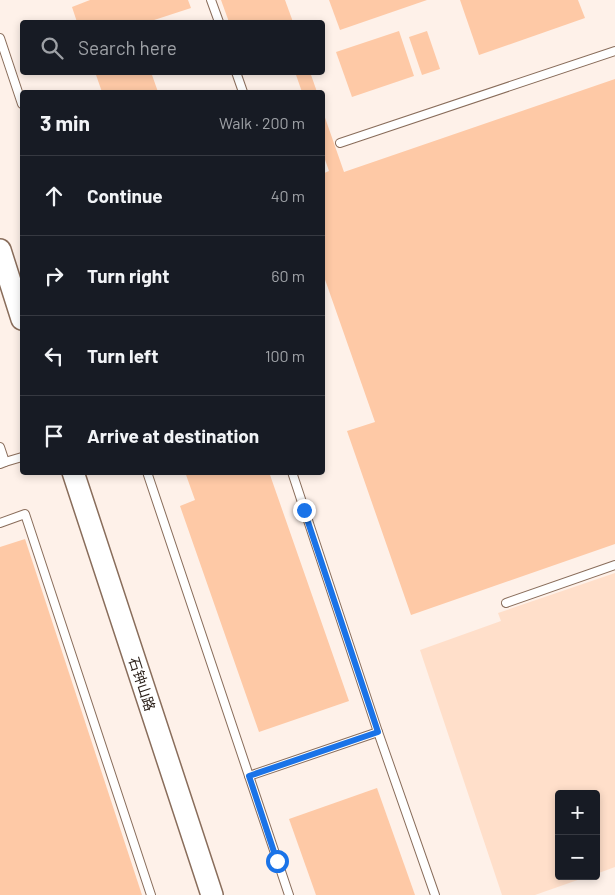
<!DOCTYPE html>
<meta charset="utf-8">
<style>
:root{--surface:#171b24;--page:#242831;--text:#f1f3f6;--muted:#9ea1a6;--line:#363941}
body{margin:0;font-family:Barlow,"Noto Sans SC",sans-serif;background:var(--page);color:var(--text)}
.controls{position:absolute;right:15px;bottom:15px;display:grid;overflow:hidden;border-radius:5px;box-shadow:0 2px 8px #0003}
.controls button{width:45px;height:45px;display:grid;place-items:center;padding:0;border:0;border-bottom:1px solid var(--line);background:var(--surface);color:var(--text);font:25px sans-serif}
.stop{position:absolute;width:15px;height:15px;margin:-11px;border:4px solid #1a73e8;border-radius:50%;background:#fff}
.stop.end{background:#1a73e8;border-color:#fff;box-shadow:0 1px 5px #0008}
.list{margin:0;padding:0;list-style:none}
h2{display:flex;justify-content:space-between;align-items:center;height:65px;margin:0;padding:0 20px;font-size:21px}
h2 small{font-size:16px;font-weight:400;color:var(--muted)}
.list li{display:grid;grid-template-columns:32px 1fr auto;gap:15px;align-items:center;box-sizing:border-box;height:80px;padding:0 20px;border-top:1px solid var(--line)}
.list b{display:block;font-size:19px;white-space:nowrap}
.list em{font-size:16px;font-style:normal;color:var(--muted)}
.icon{flex:none;width:28px;height:28px;fill:none;stroke:currentColor;stroke-width:2;stroke-linecap:round;stroke-linejoin:round}
.map{position:relative;flex:none;width:615px;height:895px;overflow:hidden}
.search{position:absolute;background:var(--surface);box-shadow:0 2px 8px #0003;left:20px;top:20px;width:305px;height:55px;display:flex;align-items:center;gap:12px;box-sizing:border-box;padding:0 18px;border-radius:5px;color:var(--muted);font-size:19px}
.panel{position:absolute;background:var(--surface);box-shadow:0 2px 8px #0003;left:20px;top:90px;width:305px;height:385px;border-radius:5px}
.map>svg:first-child{display:block}
.green{fill:#ffdfca}
.building{fill:#fec9a6}
.lines{fill:none;stroke-linecap:round;stroke-linejoin:round}
.lane-casing{stroke:#896d5b;stroke-width:10}
.secondary-casing{stroke:#896d5b;stroke-width:24}
.lane{stroke:#fff;stroke-width:8}
.secondary{stroke:#fff;stroke-width:21}
.route{stroke:#1a73e8;stroke-width:6}
.labels{text-anchor:middle;stroke-width:4;stroke-linejoin:round;paint-order:stroke}
.street-label{font-size:14px;fill:#261b14;stroke:#fff}
</style>
<div class="map">
<svg width="615" height="895" viewBox="0 0 615 895">
<rect width="100%" height="100%" fill="#fef1e9"/>
<polygon class="green" points="615,573 615,867 596,874 596,794 559,794 559,876 589,876 535,895 502,895 420,650 501,621 498,613"/>
<g class="building">
<polygon points="90,0 188,0 191,8 148,22 77,22 72,7"/>
<polygon points="221,0 285,0 293,22 229,22"/>
<polygon points="329,0 427,0 340,30"/>
<polygon points="460,0 578,0 585,18 479,55"/>
<polygon points="399,31 414,76 352,97 336,52"/>
<polygon points="427,31 440,69 422,75 409,37"/>
<polygon points="95,72 151,72 158,92 102,92"/>
<polygon points="295,72 310,72 317,92 302,92"/>
<polygon points="615,79 615,544 411,615 347,431 375,422 322,271 322,174 329,171 322,151 322,109 344,172"/>
<polygon points="185,472 269,472 349,701 259,732 180,506 195,500"/>
<polygon points="25,539 142,895 0,895 0,547"/>
<polygon points="377,788 415,895 316,895 289,819"/>
</g>
<g class="lines">
<defs>
<g id="lane">
<polyline points="211,0 219,22"/>
<polyline points="0,38 22,104"/>
<polyline points="236,72 243,92"/>
<polyline points="340,143 615,51"/>
<polyline points="0,447 5,462 0,464"/>
<polyline points="5,462 22,457"/>
<polyline points="147,472 289,895"/>
<polyline points="292,472 378,732 435,895"/>
<polyline points="0,523 25,514 151,895"/>
<polyline points="506,603 615,565"/>
<polyline points="249,776 378,732"/>
</g>
<g id="secondary">
<polyline points="0,250 22,319"/>
<polyline points="73,472 212,895"/>
</g>
</defs>
<use href="#lane" class="lane-casing"/>
<use href="#secondary" class="secondary-casing"/>
<use href="#lane" class="lane"/>
<use href="#secondary" class="secondary"/>
</g>
<g class="lines">
<polyline class="route" points="277,861 249,776 378,732 304,510"/>
</g>
<g class="labels">
<g class="street-label">
<text transform="translate(142 684) rotate(72)" y="5">石钟山路</text>
</g>
</g>
</svg>
<div class="controls">
<button>+</button>
<button>−</button>
</div>
<div class="stop" style="left:277px;top:861px"></div>
<div class="stop end" style="left:304px;top:510px"></div>
<div class="search"><svg class="icon" aria-label="search" viewBox="0 0 24 24"><circle cx="10" cy="10" r="6"/><path d="M15 15l6 6"/></svg>Search here</div>
<section class="panel">
<h2>3 min<small>Walk · 200 m</small></h2>
<ul class="list">
<li><svg class="icon" aria-label="ahead" viewBox="0 0 24 24"><path d="M12 20V5M6 11l6-6 6 6"/></svg><div><b>Continue</b></div><em>40 m</em></li>
<li><svg class="icon" aria-label="right" viewBox="0 0 24 24"><path d="M7 20v-9h11M14 6l5 5-5 5"/></svg><div><b>Turn right</b></div><em>60 m</em></li>
<li><svg class="icon" aria-label="left" viewBox="0 0 24 24"><path d="M17 20v-9H6M10 6l-5 5 5 5"/></svg><div><b>Turn left</b></div><em>100 m</em></li>
<li><svg class="icon" aria-label="arrive" viewBox="0 0 24 24"><path d="M6 21V4h12l-3 4 3 4H6"/></svg><div><b>Arrive at destination</b></div></li>
</ul>
</section>
</div>
